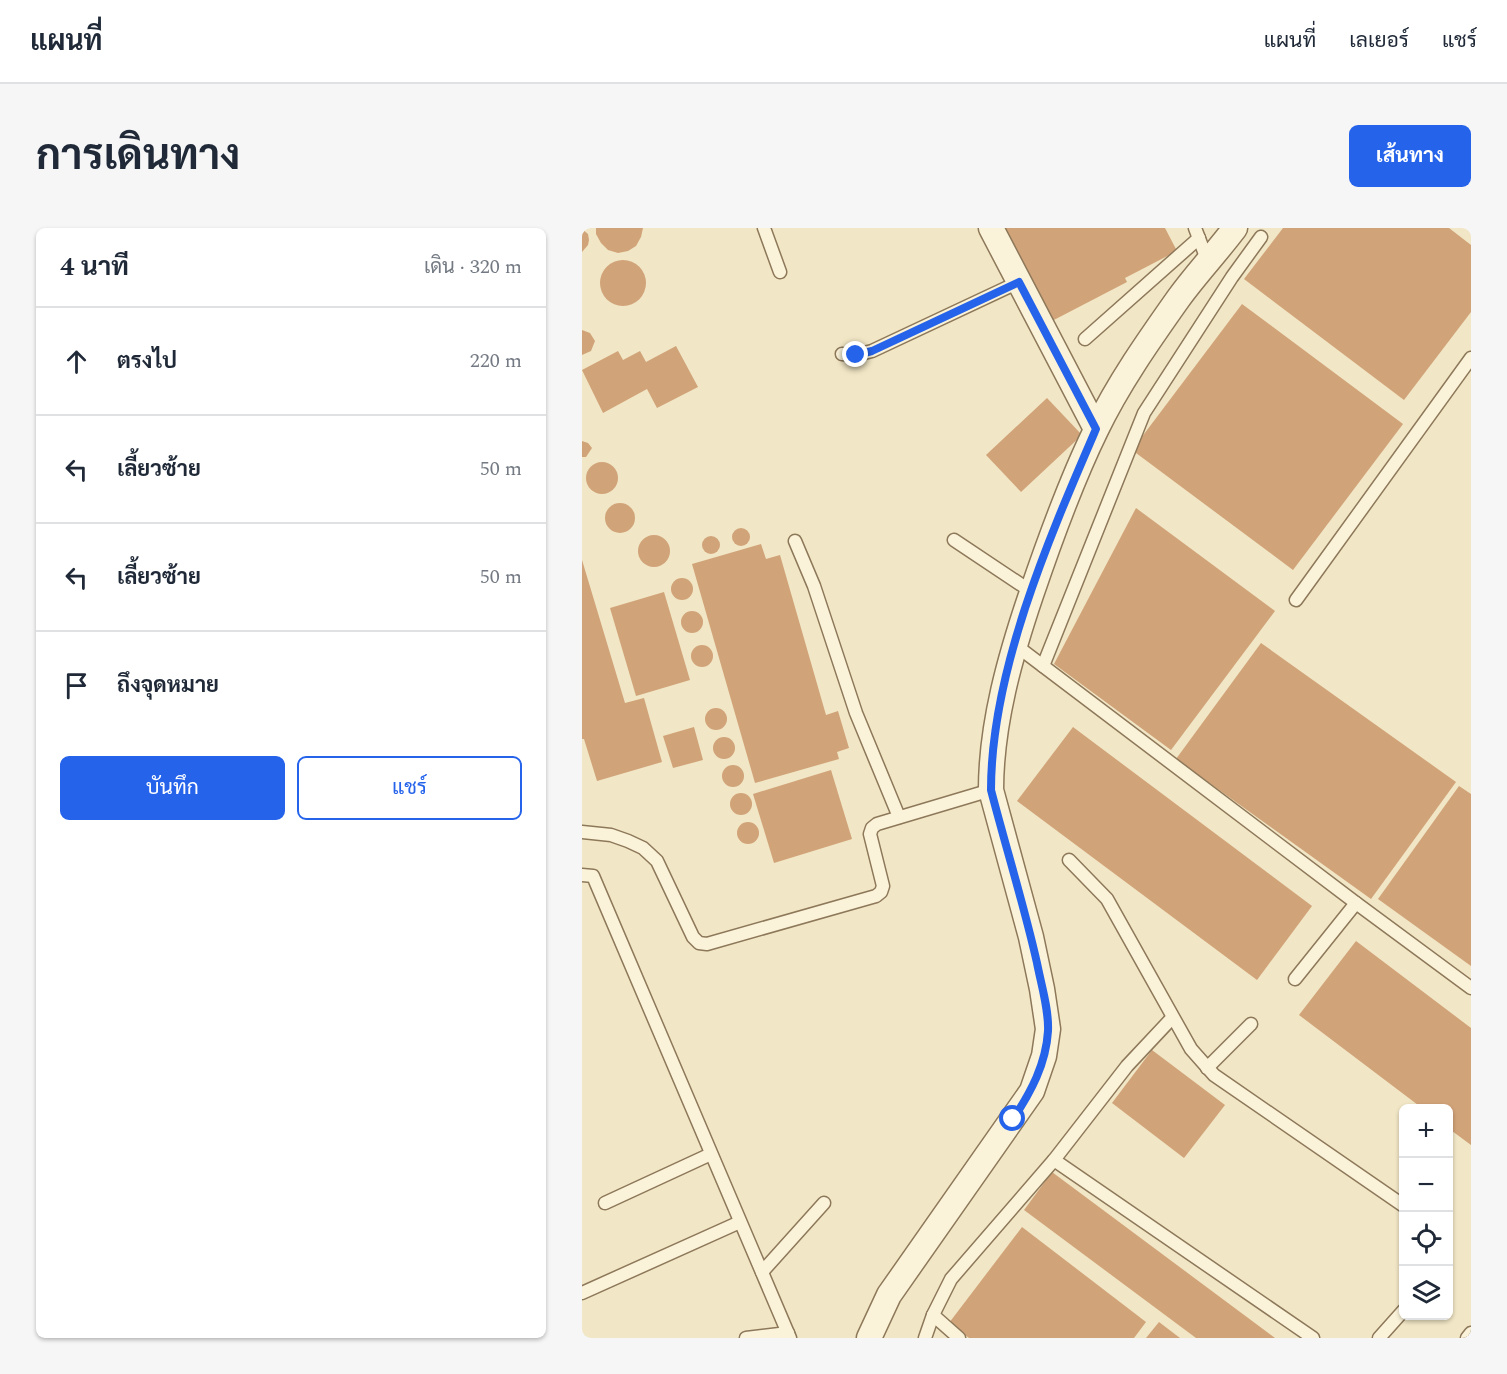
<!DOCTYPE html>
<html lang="th">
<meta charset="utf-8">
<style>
:root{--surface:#fff;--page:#f6f6f7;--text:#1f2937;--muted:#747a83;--line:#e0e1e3;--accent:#2563eb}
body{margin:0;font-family:Spectral,Sarabun,serif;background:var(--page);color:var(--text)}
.controls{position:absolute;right:18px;bottom:18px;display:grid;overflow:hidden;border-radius:9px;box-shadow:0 2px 4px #0004}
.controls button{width:54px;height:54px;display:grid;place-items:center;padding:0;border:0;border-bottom:2px solid var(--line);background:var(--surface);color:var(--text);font:30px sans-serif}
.stop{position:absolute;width:18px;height:18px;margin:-14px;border:4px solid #2563eb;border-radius:50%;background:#fff}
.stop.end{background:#2563eb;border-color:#fff;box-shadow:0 2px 6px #0008}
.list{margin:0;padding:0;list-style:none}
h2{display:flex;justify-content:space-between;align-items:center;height:78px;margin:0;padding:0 24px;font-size:26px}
h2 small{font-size:20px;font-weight:400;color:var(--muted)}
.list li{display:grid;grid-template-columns:39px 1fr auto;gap:18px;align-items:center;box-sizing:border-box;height:108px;padding:0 24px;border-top:2px solid var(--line)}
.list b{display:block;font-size:22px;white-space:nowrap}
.list em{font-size:20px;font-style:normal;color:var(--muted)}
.actions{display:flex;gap:12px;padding:18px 24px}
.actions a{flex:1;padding:14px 0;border:2px solid var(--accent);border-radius:9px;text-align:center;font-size:21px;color:var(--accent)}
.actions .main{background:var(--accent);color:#fff}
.icon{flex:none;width:33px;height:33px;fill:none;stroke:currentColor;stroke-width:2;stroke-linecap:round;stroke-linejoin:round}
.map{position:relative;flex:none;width:889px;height:1110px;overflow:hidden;border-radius:9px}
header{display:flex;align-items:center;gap:36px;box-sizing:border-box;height:84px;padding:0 30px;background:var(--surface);border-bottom:2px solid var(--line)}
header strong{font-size:28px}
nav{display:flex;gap:33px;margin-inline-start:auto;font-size:21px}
.intro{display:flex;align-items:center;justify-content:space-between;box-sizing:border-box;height:144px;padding:0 36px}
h1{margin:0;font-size:42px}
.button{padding:15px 27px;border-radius:9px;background:var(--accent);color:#fff;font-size:21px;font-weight:700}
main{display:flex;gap:36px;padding:0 36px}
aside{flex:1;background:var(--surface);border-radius:9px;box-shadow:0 2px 4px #0004}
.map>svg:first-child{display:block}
.building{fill:#d1a379}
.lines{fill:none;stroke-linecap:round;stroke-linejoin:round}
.service-casing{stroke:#8d785a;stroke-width:15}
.minor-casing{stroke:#8d785a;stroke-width:27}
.service{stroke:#fbf3d9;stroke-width:12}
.minor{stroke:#fbf3d9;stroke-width:24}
.route{stroke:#2563eb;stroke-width:8}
</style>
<header>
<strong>แผนที่</strong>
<nav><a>แผนที่</a><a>เลเยอร์</a><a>แชร์</a></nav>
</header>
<div class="intro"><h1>การเดินทาง</h1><a class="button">เส้นทาง</a></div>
<main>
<aside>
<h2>4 นาที<small>เดิน · 320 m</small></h2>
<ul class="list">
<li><svg class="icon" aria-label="ahead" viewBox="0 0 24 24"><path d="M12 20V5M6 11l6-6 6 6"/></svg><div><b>ตรงไป</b></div><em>220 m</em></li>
<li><svg class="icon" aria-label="left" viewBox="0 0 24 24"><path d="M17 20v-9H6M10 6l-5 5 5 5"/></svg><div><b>เลี้ยวซ้าย</b></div><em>50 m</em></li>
<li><svg class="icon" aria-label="left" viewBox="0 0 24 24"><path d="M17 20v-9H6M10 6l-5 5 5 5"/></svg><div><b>เลี้ยวซ้าย</b></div><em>50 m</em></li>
<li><svg class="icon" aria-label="arrive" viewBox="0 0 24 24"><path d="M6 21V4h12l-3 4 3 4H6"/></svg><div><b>ถึงจุดหมาย</b></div></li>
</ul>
<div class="actions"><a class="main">บันทึก</a><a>แชร์</a></div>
</aside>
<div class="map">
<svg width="889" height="1110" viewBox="0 0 889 1110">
<rect width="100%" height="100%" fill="#f1e6c5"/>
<g class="building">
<polygon points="14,0 61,0 59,9 54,18 46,23 36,25 26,22 19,15 14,6"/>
<polygon points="418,0 583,0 595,23 543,50 545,54 468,94"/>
<polygon points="701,0 867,0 889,17 889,84 822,172 662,51"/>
<polygon points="0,1 6,6 7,12 6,17 0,24"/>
<circle cx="41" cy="55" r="23"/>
<polygon points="660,76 821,196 711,342 550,222"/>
<polygon points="0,102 8,105 13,113 9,123 0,127"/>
<polygon points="94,118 116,159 75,180 65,161 21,185 0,142 36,123 41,132 58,123 64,134"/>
<polygon points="465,170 500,207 439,264 404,227"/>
<polygon points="0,213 6,215 10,220 4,229 0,229"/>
<circle cx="20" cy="250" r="16"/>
<circle cx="38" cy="290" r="15"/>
<polygon points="554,280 693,383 589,522 472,436"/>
<circle cx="159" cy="309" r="9"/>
<circle cx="72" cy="323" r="16"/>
<circle cx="129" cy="317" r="9"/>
<polygon points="179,316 184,331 198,327 244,487 256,483 267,520 255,524 257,531 173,555 110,336"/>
<polygon points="0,332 43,475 62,470 80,534 15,553 2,511 0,511"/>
<circle cx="100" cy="361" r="11"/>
<polygon points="82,364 108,452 54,468 28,380"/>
<circle cx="110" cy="394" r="11"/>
<polygon points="679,415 874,554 789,671 594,531"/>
<circle cx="120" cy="428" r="11"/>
<circle cx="134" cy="491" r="11"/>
<polygon points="112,499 121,532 91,540 81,508"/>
<polygon points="491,499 730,678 675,752 435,573"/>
<circle cx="142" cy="520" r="11"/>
<circle cx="151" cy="548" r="11"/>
<polygon points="249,542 270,611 192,635 171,566"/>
<polygon points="877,558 889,566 889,738 796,671"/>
<circle cx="159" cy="576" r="11"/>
<circle cx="166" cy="605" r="11"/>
<polygon points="774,713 889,800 889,917 866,900 866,880 840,880 717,787"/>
<polygon points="570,822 643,877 602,930 530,875"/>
<polygon points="470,944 693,1110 614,1110 442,982"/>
<polygon points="440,999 564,1094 552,1110 387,1110 367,1095"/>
<polygon points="577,1094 598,1110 564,1110"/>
</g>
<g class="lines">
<defs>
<g id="service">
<polyline points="182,0 198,44"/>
<polyline points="613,0 626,34"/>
<polyline points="503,111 617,10"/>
<polyline points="260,126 274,127 290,123 437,54"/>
<polyline points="372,312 450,364"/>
<polyline points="213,313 232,358 274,485 317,589"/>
<polyline points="714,372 889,130"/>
<polyline points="432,416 774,675 889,760"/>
<polyline points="461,438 562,185 650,49 679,9"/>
<polyline points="0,604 29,607 46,613 61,620 75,633 111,709 117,715 125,716 294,668 299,664 301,658 288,606 290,600 295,596 409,562"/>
<polyline points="487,632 525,671 609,821 632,847 822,978"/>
<polyline points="0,647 11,648 208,1110"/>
<polyline points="713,751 774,675"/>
<polyline points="625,840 669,796"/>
<polyline points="472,932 731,1110"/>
<polyline points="23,975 129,926"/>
<polyline points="180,1044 242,975"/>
<polyline points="0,1065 158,994"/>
<polyline points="351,1087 377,1110"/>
<polyline points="164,1110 206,1105"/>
<polyline points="343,1110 351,1087 369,1051 472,932 545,838 590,790"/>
<polyline points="797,1110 822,1082"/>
<polyline points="885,1110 889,1105"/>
</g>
<g id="minor">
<polyline points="409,0 514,201"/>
<path d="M287,1110l20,-43 143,-204 12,-35 4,-27 -6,-40 -11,-52 -40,-147c0,-66 19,-133 40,-195 19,-56 39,-112 65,-165 22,-46 53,-90 82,-131 18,-25 39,-47 57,-71"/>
</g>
</defs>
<use href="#service" class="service-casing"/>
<use href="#minor" class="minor-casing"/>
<use href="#service" class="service"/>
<use href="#minor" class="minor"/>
</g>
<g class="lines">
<path class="route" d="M274,127l16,-4 147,-69 77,147c-47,109 -105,242 -105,361 15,58 33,115 46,173 4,21 12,46 11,68 -2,33 -17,61 -35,88"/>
</g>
</svg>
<div class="controls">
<button>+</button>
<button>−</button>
<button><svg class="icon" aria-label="locate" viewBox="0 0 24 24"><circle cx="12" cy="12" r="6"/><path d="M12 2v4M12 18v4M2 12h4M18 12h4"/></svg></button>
<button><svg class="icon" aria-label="layers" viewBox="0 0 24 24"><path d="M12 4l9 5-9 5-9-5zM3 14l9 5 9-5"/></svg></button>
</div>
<div class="stop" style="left:431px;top:891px"></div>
<div class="stop end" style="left:274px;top:127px"></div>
</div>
</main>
